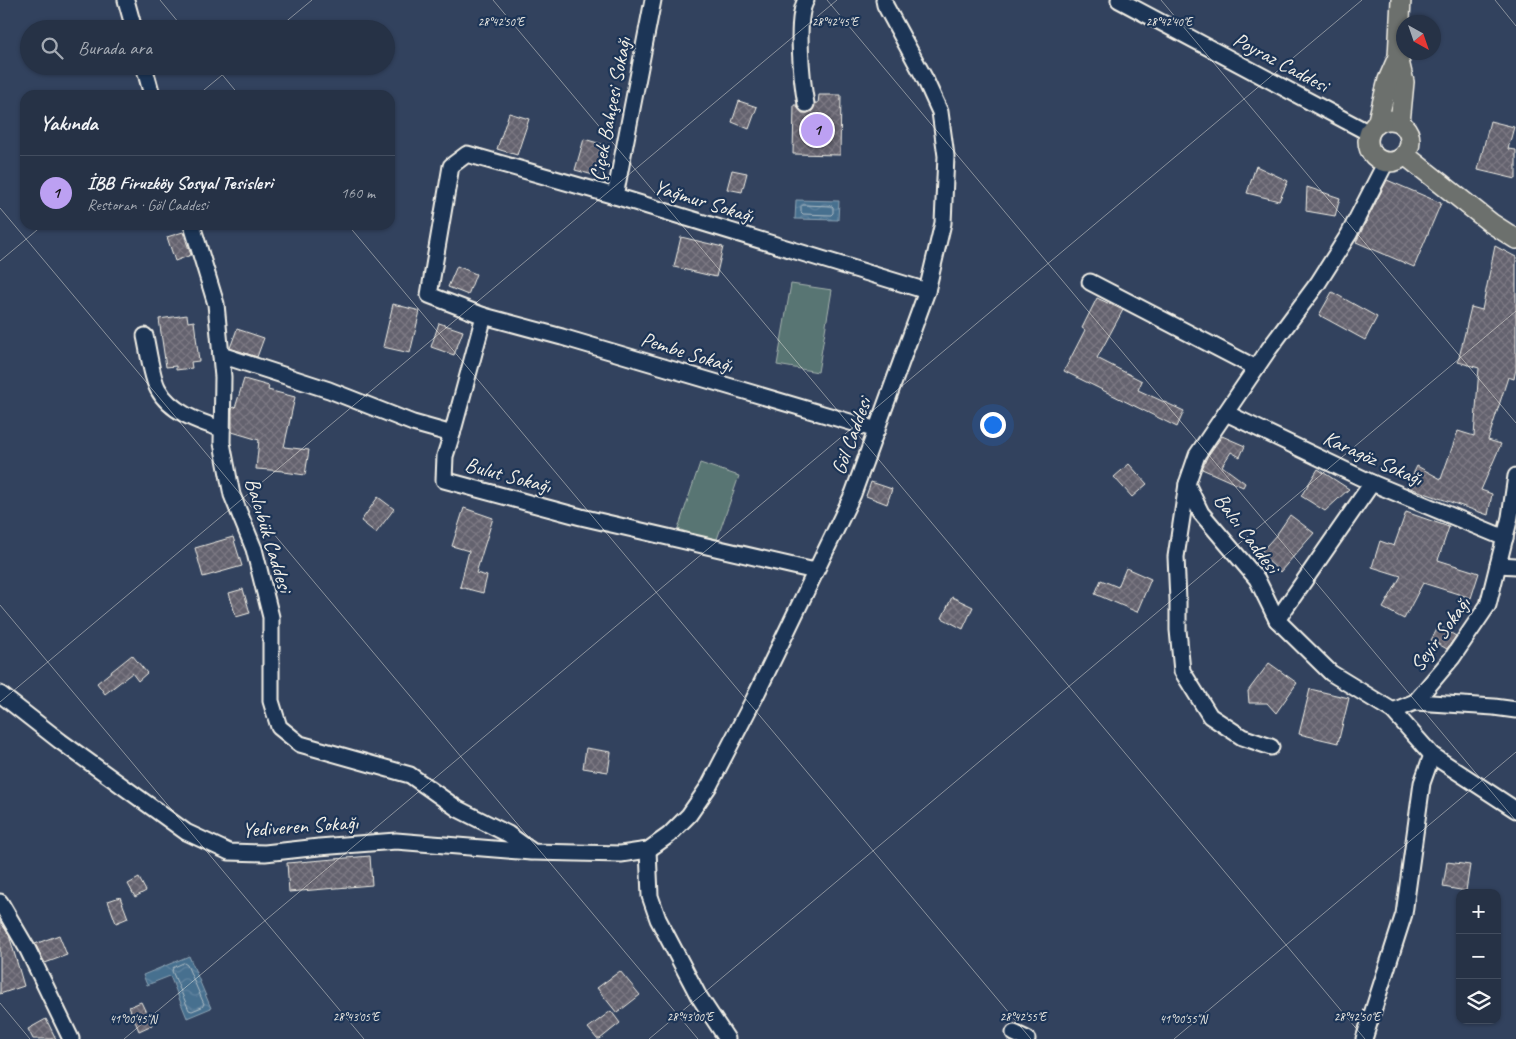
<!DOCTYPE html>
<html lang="tr">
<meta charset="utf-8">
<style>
:root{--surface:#263246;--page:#2e3a4d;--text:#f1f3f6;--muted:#a4aab3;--line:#424d5f;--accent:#bca0f2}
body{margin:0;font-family:Caveat,sans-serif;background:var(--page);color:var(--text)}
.controls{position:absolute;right:15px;bottom:15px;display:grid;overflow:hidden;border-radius:10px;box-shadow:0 1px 4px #0004}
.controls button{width:45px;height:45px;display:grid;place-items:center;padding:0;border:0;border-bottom:1px solid var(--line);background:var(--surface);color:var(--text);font:25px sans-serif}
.compass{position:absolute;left:1396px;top:15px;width:45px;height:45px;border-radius:50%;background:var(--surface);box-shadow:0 1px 4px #0004;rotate:140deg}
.you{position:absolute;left:992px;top:424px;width:18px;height:18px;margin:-12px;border:4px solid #fff;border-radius:50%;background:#1a73e8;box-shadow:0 0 0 8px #1a73e833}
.badge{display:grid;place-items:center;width:32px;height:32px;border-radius:50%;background:var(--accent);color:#111;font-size:16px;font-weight:700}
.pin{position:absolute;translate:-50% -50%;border:2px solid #fff;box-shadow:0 1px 5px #0006}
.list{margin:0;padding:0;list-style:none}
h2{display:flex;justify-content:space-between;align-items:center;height:65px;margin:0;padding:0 20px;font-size:21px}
h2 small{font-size:16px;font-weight:400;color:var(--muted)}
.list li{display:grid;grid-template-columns:32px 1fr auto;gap:15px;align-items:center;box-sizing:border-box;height:75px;padding:0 20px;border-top:1px solid var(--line)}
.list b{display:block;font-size:19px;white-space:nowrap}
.list p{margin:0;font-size:16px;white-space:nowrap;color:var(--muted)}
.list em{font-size:16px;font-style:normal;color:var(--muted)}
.icon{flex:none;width:28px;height:28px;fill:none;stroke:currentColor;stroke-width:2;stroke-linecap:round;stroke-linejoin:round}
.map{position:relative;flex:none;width:1516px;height:1039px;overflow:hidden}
.search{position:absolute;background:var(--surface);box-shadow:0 1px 4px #0004;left:20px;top:20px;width:375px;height:55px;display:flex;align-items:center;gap:12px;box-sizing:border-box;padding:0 18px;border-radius:28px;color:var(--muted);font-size:19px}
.panel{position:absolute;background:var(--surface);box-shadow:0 1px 4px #0004;left:20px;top:90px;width:375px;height:140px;border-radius:15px}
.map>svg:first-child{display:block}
.green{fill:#587573;stroke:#a6b3ae}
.water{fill:url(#water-waves);stroke:#8ca3b3}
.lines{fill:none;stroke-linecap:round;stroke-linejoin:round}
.shore{stroke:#afbdc4;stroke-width:1}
.building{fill:url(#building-cross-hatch);stroke:#f4f1e8}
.minor-casing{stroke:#f4f1e8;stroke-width:19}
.major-casing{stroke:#f4f1e8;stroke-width:22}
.minor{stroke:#1d3557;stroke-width:15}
.major{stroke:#6c706d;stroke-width:19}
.ticks{fill:none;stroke:#f4f1e8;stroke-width:1;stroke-opacity:0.45}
.labels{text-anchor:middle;stroke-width:4.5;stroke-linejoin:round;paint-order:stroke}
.street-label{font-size:21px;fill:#f4f1e8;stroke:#1d3557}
.ticks-label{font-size:12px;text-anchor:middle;fill:#f4f1e8;stroke:#1d3557;stroke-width:4.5;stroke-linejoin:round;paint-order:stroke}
</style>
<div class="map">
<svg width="1516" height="1039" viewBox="0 0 1516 1039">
<defs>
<pattern id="water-waves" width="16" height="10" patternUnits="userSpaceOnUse" patternTransform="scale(1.25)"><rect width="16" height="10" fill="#476f8f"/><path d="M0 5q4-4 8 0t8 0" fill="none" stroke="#62849f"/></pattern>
<pattern id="building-cross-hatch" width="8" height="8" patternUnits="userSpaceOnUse" patternTransform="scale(1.25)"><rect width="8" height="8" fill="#64626e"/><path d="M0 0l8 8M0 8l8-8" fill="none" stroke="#7b7983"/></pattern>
</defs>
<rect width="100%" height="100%" fill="#32425e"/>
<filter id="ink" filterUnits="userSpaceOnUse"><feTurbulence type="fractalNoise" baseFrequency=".02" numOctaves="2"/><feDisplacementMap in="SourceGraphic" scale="10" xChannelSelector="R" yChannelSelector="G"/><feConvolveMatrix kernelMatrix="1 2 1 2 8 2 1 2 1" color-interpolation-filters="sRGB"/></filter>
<g filter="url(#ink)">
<g class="green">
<polygon points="791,284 832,290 818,372 777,365"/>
<polygon points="700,463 739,476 716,542 678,529"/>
</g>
<g class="water">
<polygon points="796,200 839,201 838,220 795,219"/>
<polygon points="189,956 211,1008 187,1018 170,976 147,985 143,975"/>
</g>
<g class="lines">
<g class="shore">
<polygon points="803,205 832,206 833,207 833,213 831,215 803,214 801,212 801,207"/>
<polygon points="184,963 187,965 204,1004 202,1007 192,1011 189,1010 172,971 173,968"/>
</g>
</g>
<g class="building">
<polygon points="819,95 841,95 840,155 793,154 794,105 797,105 802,113 808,113 812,111 815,103 818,103"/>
<polygon points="739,101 757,107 749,129 732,122"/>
<polygon points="509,113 529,119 517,155 497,149"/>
<polygon points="1490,121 1514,127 1508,149 1516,150 1516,179 1478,170"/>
<polygon points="584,139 605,145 597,176 575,170"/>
<polygon points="1256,166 1288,181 1279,201 1247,193"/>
<polygon points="732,170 747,173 742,192 727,189"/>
<polygon points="1387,180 1441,203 1414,267 1356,242"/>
<polygon points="1307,187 1340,198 1335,216 1306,211"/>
<polygon points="183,232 191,255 175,261 167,237"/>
<polygon points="681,237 723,247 716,277 674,267"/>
<polygon points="1495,246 1516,257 1516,369 1514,379 1508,377 1488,440 1501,444 1481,490 1492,494 1488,515 1407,487 1417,466 1441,479 1458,431 1474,436 1479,368 1458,362 1471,307 1482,310"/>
<polygon points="457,266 476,274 468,295 448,287"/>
<polygon points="1332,292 1377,317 1365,340 1319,315"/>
<polygon points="1097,298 1123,310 1097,358 1142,381 1138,390 1184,411 1177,427 1064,371 1085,330 1082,328"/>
<polygon points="393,304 420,311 410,353 383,347"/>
<polygon points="187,315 188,322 194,321 199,361 191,362 192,368 176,370 176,366 166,367 159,319"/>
<polygon points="439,323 463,331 454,355 431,347"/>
<polygon points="237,329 264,338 257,357 230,348"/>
<polygon points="244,379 269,386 268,390 295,397 284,447 309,450 305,475 284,472 284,471 256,469 259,440 232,432 232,411 233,407 235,408"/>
<polygon points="1222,436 1245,446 1240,457 1231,452 1222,466 1245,483 1243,487 1202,469 1207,457"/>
<polygon points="1129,464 1147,484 1132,497 1114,477"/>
<polygon points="1318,469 1349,489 1325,511 1301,496"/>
<polygon points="871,482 892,489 887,504 866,496"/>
<polygon points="378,497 394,509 376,533 361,521"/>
<polygon points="464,508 493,518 476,573 487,576 483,593 460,587 469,551 452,546"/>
<polygon points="1406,512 1449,527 1438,560 1479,573 1471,598 1423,583 1404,619 1383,608 1401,576 1372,567 1380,541 1394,546"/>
<polygon points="1290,515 1314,533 1280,572 1260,553 1277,534"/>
<polygon points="233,537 242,566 203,577 195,548"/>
<polygon points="1126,568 1151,579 1137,612 1095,594 1101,580 1118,587"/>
<polygon points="243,589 250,613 236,617 229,593"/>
<polygon points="952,597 973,607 963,629 942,618"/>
<polygon points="1439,626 1456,636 1447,649 1431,640"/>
<polygon points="132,655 147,673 138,681 132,673 105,694 97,683"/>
<polygon points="1269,663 1297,683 1276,713 1267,703 1249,703 1248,691"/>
<polygon points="1310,689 1349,698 1338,743 1299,734"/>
<polygon points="586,748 611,752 608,772 583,768"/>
<polygon points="370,856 372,885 289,892 287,863"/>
<polygon points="1447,862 1470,865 1466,891 1443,887"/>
<polygon points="139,878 146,891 135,897 128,884"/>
<polygon points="120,897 128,918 116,923 108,901"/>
<polygon points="0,921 9,935 24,986 0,994"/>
<polygon points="59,935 67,955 45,963 35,944"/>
<polygon points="620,971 640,995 617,1013 597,988"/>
<polygon points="141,1002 152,1025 139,1031 129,1007"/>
<polygon points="611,1011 620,1023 600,1039 597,1039 588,1028"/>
<polygon points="46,1019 56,1039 33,1039 28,1029"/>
</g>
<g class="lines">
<defs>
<g id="minor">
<polyline points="126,0 134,29"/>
<polyline points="1119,0 1369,133"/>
<polyline points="144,66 152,95"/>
<path d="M806,104c-4,-22 -11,-86 0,-104"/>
<polyline points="1386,162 1349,234 1318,283 1269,349 1197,455 1187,484 1201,513 1257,579 1277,620 1331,673 1393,711 1432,755 1516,810"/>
<polyline points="615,196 653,0"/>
<polyline points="192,225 216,304 223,377 222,443 232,495 254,549 271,617 271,701 279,727 300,744 410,775 458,809 508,834 533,852 621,854 648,850 669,835 689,815 709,786 755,697 853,494 927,291 943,223 946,156 940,112 925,79 885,5 884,0"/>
<polyline points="1090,282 1256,368"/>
<path d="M145,336c3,13 7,43 13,53 12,23 41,33 64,40"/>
<polyline points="221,355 329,390 413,423 452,434 445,456 444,480 581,517 815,571"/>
<polyline points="1226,413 1372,483 1505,538"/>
<polyline points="877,430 562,337 484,316 429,295 451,166 467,154 615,196 927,291"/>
<polyline points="452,434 484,316"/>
<polyline points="1187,484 1176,557 1178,600 1178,630 1182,671 1210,716 1242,737 1271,747"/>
<polyline points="1498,565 1516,566"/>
<polyline points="1277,620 1372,483"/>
<polyline points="0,694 60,741 186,832 229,852 265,853 319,847 396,841 531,852"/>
<polyline points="1415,702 1494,707 1516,710"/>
<polyline points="1393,711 1415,702 1452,658 1488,605 1510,517 1516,476"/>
<polyline points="648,850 650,896 658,919 698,995 727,1039"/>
<polyline points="0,902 28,950 71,1039"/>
<polyline points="1014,1033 1027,1039"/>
<polyline points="1364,1039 1404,914 1422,783 1432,755"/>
</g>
<g id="major">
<circle cx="1389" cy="141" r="21"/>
<polyline points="1400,123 1404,82 1398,57 1401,0"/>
<polyline points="1377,124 1388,80 1398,57"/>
<polyline points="1405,155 1491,223 1516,239"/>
</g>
</defs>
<use href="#minor" class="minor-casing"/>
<use href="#major" class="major-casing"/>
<use href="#minor" class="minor"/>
<use href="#major" class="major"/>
</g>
</g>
<path class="ticks" d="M160,0l24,29M493,0l872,1039M827,0l689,821M1161,0l355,423M1495,0l21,26M277,29l35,-29M215,66l24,29M198,95l35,-29M0,208l698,831M348,225l683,814M0,261l43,-36M0,605l364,434M0,702l837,-702M0,1003l30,36M124,1039l1238,-1039M649,1039l867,-728M1174,1039l342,-287"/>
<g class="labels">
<g class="street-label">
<text transform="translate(1281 62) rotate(28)" y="7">Poyraz Caddesi</text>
<text transform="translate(610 109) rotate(-79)" y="7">Çiçek Bahçesi Sokağı</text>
<text transform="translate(704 201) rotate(17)" y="7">Yağmur Sokağı</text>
<text transform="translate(687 352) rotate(17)" y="7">Pembe Sokağı</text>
<text transform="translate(851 436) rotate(-70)" y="7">Göl Caddesi</text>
<text transform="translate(1373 458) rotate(24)" y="7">Karagöz Sokağı</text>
<text transform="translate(508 475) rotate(15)" y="7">Bulut Sokağı</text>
<text transform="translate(1247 533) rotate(53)" y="7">Balcı Caddesi</text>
<text transform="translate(269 535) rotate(73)" y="7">Balcıbük Caddesi</text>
<text transform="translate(1440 634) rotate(-54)" y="7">Seyir Sokağı</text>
<text transform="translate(300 826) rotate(-4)" y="7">Yediveren Sokağı</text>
</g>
</g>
<g class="ticks-label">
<text x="501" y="26">28°42'50"E</text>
<text x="835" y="26">28°42'45"E</text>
<text x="1169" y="26">28°42'40"E</text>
<text x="356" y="1021">28°43'05"E</text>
<text x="690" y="1021">28°43'00"E</text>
<text x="1023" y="1021">28°42'55"E</text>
<text x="1357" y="1021">28°42'50"E</text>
<text x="133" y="1023">41°00'45"N</text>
<text x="1183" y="1023">41°00'55"N</text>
</g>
</svg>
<div class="controls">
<button>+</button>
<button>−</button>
<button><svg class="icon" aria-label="layers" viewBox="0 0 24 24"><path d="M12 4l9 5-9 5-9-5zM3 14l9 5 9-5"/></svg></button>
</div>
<svg class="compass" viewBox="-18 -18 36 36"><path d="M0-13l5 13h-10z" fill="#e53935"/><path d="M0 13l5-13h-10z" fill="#a4aab3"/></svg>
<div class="you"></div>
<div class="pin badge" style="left:817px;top:130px">1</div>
<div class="search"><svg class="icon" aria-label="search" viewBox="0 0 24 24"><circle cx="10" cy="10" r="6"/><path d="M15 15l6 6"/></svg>Burada ara</div>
<section class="panel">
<h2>Yakında<small></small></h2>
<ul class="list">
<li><span class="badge">1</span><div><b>İBB Firuzköy Sosyal Tesisleri</b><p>Restoran · Göl Caddesi</p></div><em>160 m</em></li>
</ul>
</section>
</div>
